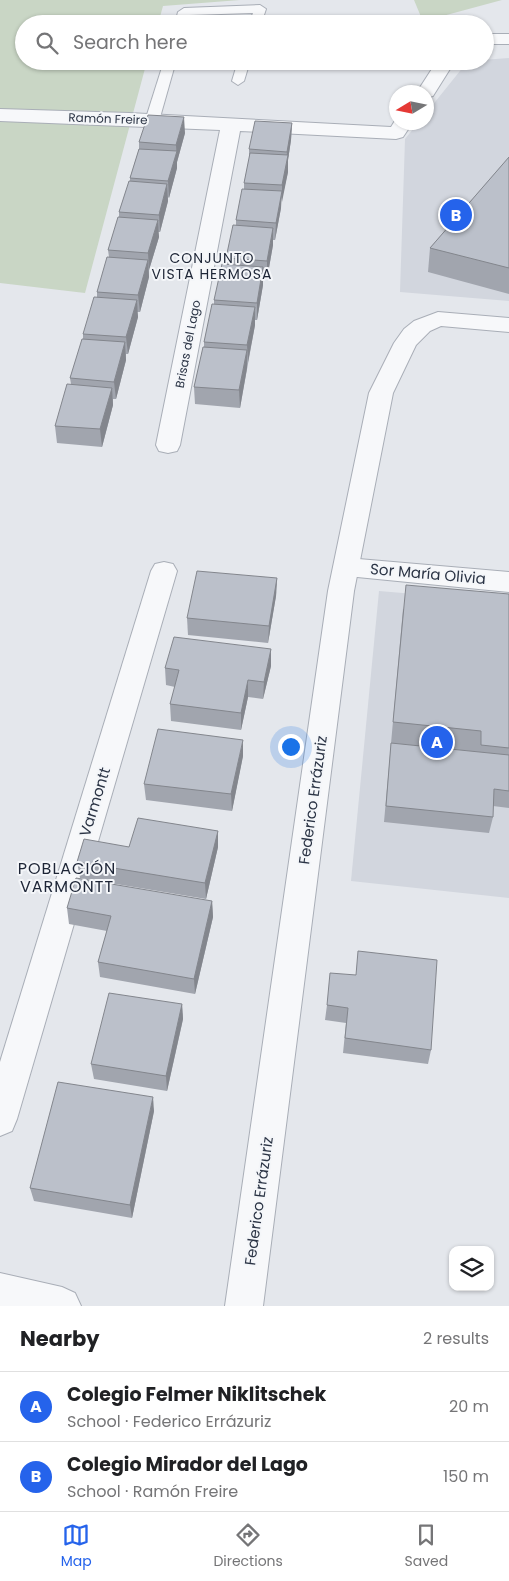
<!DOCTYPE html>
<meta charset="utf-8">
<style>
:root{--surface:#fff;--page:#f2f2f2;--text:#202124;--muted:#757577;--line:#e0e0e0;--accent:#2563eb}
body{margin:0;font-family:Poppins,sans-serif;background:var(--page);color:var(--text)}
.controls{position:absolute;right:15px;bottom:15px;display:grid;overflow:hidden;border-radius:10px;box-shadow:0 1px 4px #0004}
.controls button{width:45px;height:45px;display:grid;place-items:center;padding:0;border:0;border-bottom:1px solid var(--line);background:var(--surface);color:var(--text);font:25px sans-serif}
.compass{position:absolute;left:389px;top:85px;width:45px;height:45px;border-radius:50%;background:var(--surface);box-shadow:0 1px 4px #0004;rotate:260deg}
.you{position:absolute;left:290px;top:746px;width:18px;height:18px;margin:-12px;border:4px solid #fff;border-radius:50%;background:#1a73e8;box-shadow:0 0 0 8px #1a73e833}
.badge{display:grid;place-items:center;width:32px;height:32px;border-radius:50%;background:var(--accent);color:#fff;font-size:16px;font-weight:700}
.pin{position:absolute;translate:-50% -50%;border:2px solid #fff;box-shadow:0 1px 5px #0006}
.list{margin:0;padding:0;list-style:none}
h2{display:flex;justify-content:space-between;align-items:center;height:65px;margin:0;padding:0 20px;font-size:21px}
h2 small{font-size:16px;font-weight:400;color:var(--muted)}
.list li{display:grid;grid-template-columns:32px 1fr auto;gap:15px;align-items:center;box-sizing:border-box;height:70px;padding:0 20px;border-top:1px solid var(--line)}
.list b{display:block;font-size:19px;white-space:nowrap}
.list p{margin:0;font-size:16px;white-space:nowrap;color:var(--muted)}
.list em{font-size:16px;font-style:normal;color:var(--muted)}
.icon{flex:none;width:28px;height:28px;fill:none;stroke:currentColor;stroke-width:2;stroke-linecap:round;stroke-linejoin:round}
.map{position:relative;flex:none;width:509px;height:1306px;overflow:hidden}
.search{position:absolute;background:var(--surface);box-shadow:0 1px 4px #0004;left:15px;right:15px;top:15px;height:55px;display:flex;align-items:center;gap:12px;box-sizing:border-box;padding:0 18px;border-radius:28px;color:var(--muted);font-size:19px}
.sheet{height:205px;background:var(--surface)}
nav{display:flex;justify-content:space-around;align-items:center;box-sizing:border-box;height:70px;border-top:1px solid var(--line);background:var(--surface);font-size:14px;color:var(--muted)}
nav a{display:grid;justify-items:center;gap:2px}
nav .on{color:var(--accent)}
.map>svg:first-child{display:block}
.built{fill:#d2d6de}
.green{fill:#c9d6c5}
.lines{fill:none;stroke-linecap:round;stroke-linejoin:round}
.service-casing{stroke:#a9aeb7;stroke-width:2}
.minor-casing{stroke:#a9aeb7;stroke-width:2}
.tertiary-casing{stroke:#a9aeb7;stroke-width:2}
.service{fill:#f7f8fa;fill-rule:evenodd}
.minor{fill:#f7f8fa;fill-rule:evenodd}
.tertiary{fill:#f7f8fa;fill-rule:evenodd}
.wall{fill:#a1a5ae}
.shaded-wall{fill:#83868d}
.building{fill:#bbc0ca;stroke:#83868d}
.labels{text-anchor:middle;stroke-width:4;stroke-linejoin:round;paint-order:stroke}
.far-street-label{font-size:12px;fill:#2b3445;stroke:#f4f6f9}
.far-neighbourhood-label{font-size:14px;letter-spacing:1px;fill:#1d2536;stroke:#f4f6f9}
.street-label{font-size:15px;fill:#2b3445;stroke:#f4f6f9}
.neighbourhood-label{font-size:16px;letter-spacing:1px;fill:#1d2536;stroke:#f4f6f9}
</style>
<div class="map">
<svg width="509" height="1306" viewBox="0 0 509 1306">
<rect width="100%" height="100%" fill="#e4e7ec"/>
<g class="built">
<polygon points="509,58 509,301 400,292 405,139 418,123 426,122 427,112 468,61"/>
<polygon points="379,591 509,602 509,898 351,881"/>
</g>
<g class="green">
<polygon points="0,0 240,0 163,6 158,24 24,24 24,61 147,61 85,293 0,283"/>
<polygon points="414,0 502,0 439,17 436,24 424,24"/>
</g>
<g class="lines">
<defs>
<g id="service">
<polygon points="260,5 266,9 261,24 249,24 253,13 189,15 187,24 175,24 178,12 184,8"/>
<polygon points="164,61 176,61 159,121 152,125 145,121"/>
<polygon points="238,61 250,61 244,81 238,85 232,81"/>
</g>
<g id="minor">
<rect x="485" y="34" width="24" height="10"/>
<polygon points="437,61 455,61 433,96 426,98 426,92 417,92"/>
<polygon points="0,109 129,113 391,127 396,119 396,122 413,122 403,137 396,139 240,131 180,445 177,451 168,453 159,451 156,445 220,130 0,121"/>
<polygon points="347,558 509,572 509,592 347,576 338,574 334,567 338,560"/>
<polygon points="164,562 173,564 177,571 17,1119 12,1131 0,1136 0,1062 151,571 155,564"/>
<polygon points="0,1273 62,1287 75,1293 81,1306 0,1306"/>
</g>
<polygon id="tertiary" points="438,312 509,318 509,332 441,326 430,331 416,345 393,393 354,591 263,1306 225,1306 328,591 369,393 394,343 404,329 414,321"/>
</defs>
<use href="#service" class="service-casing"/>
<use href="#minor" class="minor-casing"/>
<use href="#tertiary" class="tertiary-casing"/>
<use href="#service" class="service"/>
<use href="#minor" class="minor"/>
<use href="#tertiary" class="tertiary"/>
</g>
<g class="wall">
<polygon points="292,123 291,140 288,160 288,172 281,202 281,208 275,240 273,240 273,245 267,279 263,278 263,285 257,320 255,320 255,325 240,408 195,404 194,387 204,347 204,342 214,304 214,300 226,265 226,258 236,225 236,220 244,189 244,183 249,159 249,149"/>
<polygon points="185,133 177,162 177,168 169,198 168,197 168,201 160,232 158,232 159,237 149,270 149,277 140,312 137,312 138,317 128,354 126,354 126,360 116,399 113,399 113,405 102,447 57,443 55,426 71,384 70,378 83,339 83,334 97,297 97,292 109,257 108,250 119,217 119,212 130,181 130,178 139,149 139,142"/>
<polygon points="509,157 509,294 428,272 430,248"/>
<polygon points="277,578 276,596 268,643 188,635 187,618"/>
<polygon points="509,594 509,808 493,806 493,817 489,833 384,822 403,609"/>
<polygon points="271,649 271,666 263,699 248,697 241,730 171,721 170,704 175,687 166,685 165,668"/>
<polygon points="243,756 232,811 146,800 144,784"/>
<polygon points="218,831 218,847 206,899 80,878 77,862"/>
<polygon points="212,901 213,917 195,994 100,977 98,962 107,931 69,924 67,908"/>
<polygon points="356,975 431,1050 428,1064 343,1053 346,1023 325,1020 327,1005"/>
<polygon points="182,1004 183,1019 167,1091 94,1079 91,1064"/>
<polygon points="154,1111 132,1218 34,1201 30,1188"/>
</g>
<g class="shaded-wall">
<polygon points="184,117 185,133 177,162 176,145"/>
<polygon points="292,123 291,140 288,160 288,172 282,202 282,185 286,164 287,152"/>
<polygon points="177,151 177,168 169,198 168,181"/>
<polygon points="167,184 168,201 160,232 159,215"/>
<polygon points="282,191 281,208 275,240 276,223"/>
<polygon points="158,220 159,237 149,270 148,253"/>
<polygon points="273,228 273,245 267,279 267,261"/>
<polygon points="148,260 149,277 140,312 138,295"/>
<polygon points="263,267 263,285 257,320 257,303"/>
<polygon points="137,300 138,317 128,354 126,337"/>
<polygon points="255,307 255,325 248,362 247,345"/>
<polygon points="125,342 126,360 116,399 114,382"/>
<polygon points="247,350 247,368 240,408 239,390"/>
<polygon points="112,388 113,405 102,447 100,429"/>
<polygon points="277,578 276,596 268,643 269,626"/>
<polygon points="271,649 271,666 263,699 264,682"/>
<polygon points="248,680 248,697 241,730 241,713"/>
<polygon points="243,740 243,756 232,811 231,794"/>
<polygon points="218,831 218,847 206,899 205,883"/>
<polygon points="212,901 213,917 195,994 194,979"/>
<polygon points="182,1004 183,1019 167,1091 166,1076"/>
<polygon points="153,1097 154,1111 132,1218 130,1205"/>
</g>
<g class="building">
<polygon points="148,115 184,117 176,145 139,142"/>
<polygon points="255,121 292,123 287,152 249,149"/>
<polygon points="139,149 177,151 168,181 130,178"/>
<polygon points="250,153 288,155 282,185 244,183"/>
<polygon points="509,157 509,268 430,248"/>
<polygon points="129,181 167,184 159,215 119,212"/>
<polygon points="242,189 282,191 276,223 236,220"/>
<polygon points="118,217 158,220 148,253 108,250"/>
<polygon points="233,225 273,228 267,261 226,258"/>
<polygon points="107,257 148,260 138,295 97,292"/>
<polygon points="222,264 263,267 257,303 214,300"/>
<polygon points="94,297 137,300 126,337 83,334"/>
<polygon points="212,304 255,307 247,345 204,342"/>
<polygon points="82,339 125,342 114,382 70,378"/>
<polygon points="203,347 247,350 239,390 194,387"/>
<polygon points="67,384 112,388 100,429 55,426"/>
<polygon points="197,571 277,578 269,626 187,618"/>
<polygon points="406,585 509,594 509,748 481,745 481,731 393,722"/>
<polygon points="174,637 271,649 264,682 248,680 241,713 170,704 179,670 165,668"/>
<polygon points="158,729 243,740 231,794 144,784"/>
<polygon points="391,743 509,755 509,791 494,789 493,817 386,806"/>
<polygon points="138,818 218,831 205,883 77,862 84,839 129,847"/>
<polygon points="76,878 212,901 194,979 98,962 111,916 67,908"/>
<polygon points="358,951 437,960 431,1050 345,1038 348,1008 327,1005 330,973 356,975"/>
<polygon points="109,993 182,1004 166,1076 91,1064"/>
<polygon points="58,1082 153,1097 130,1205 30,1188"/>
</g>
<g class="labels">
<g class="far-street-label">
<text transform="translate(108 119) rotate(2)" y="4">Ramón Freire</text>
<text transform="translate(188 344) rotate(-79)" y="4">Brisas del Lago</text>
</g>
<g class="far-neighbourhood-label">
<text x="212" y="263">CONJUNTO<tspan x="212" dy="16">VISTA HERMOSA</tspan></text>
</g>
<g class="street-label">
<text transform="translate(428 574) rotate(5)" y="5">Sor María Olivia</text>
<text transform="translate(313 800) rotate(-82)" y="5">Federico Errázuriz</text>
<text transform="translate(95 802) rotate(-73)" y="5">Varmontt</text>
<text transform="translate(259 1201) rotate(-82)" y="5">Federico Errázuriz</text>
</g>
<g class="neighbourhood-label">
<text x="67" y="874">POBLACIÓN<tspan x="67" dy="18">VARMONTT</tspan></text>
</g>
</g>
</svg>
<div class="controls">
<button><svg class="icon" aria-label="layers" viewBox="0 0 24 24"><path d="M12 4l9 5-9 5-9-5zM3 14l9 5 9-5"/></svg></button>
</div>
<svg class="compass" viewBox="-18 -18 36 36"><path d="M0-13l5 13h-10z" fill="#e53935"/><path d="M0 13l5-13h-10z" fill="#757577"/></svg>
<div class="you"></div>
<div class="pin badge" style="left:437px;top:742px">A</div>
<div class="pin badge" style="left:456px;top:215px">B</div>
<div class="search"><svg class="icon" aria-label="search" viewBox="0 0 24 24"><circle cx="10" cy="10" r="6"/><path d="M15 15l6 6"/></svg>Search here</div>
</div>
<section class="sheet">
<h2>Nearby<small>2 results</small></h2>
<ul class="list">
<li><span class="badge">A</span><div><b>Colegio Felmer Niklitschek</b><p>School · Federico Errázuriz</p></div><em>20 m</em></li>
<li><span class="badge">B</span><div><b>Colegio Mirador del Lago</b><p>School · Ramón Freire</p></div><em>150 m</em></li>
</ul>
</section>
<nav>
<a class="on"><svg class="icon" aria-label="map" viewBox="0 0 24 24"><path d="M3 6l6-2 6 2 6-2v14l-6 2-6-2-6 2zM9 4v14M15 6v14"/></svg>Map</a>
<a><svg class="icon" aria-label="directions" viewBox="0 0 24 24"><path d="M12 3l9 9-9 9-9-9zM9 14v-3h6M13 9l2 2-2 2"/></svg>Directions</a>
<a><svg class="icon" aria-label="saved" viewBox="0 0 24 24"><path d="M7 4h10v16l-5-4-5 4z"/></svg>Saved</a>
</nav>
